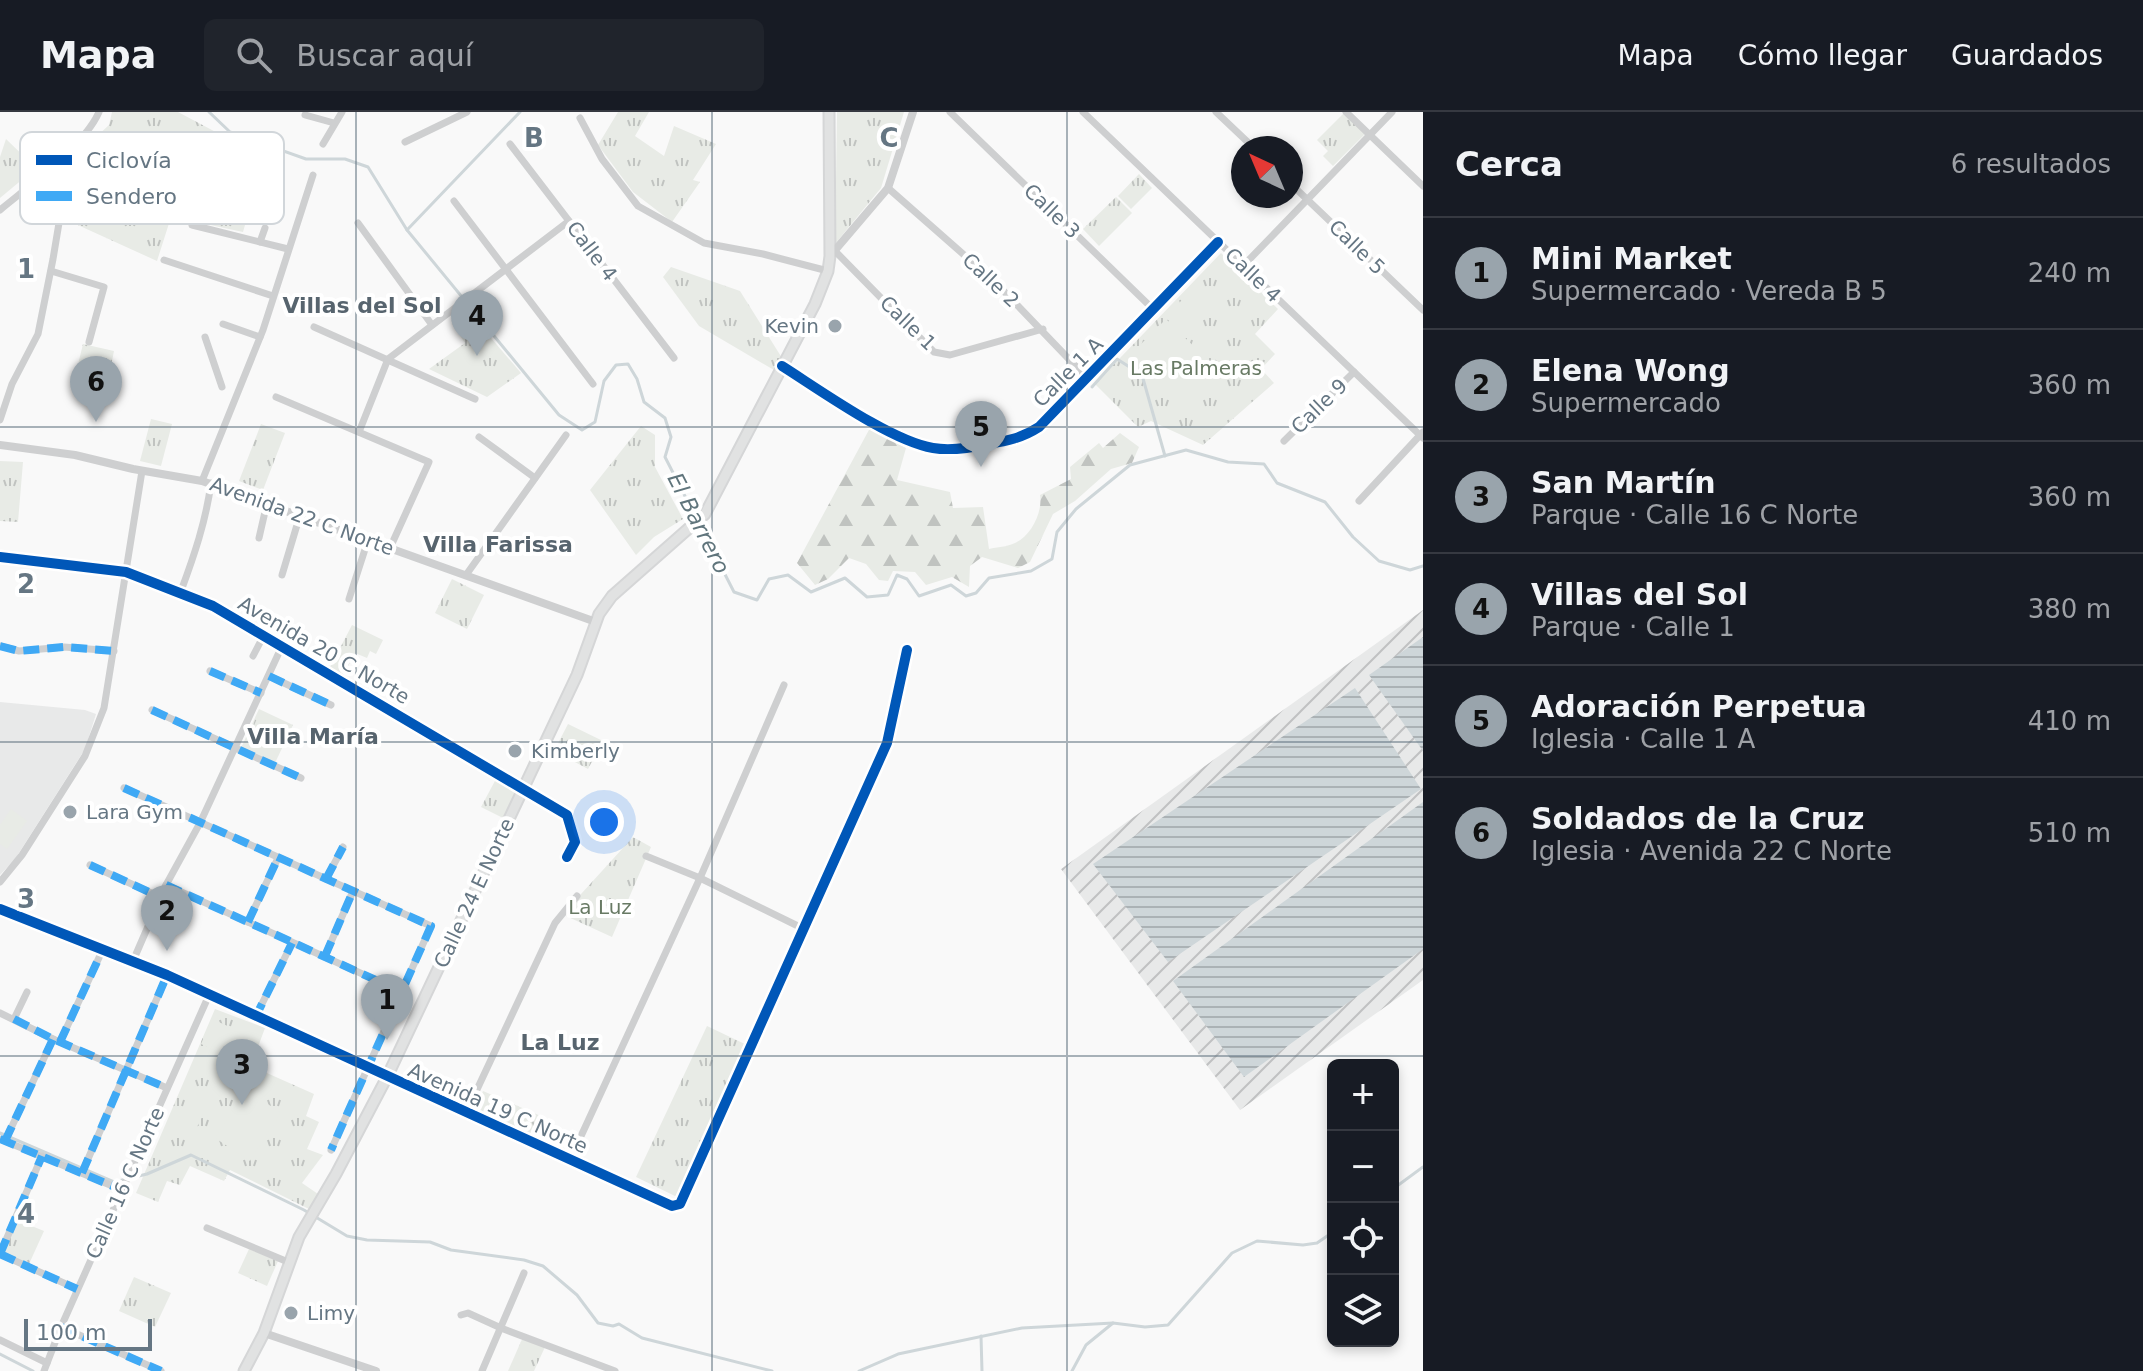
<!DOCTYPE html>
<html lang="es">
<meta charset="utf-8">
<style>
:root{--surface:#171b24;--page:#20242c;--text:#f1f3f6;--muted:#9ea1a6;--line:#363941;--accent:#99a4ac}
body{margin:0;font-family:"DejaVu Sans",sans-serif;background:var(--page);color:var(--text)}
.controls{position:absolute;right:24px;bottom:24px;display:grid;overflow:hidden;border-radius:12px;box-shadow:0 4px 12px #0003}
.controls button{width:72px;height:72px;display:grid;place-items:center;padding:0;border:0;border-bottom:2px solid var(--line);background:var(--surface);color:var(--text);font:40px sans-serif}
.compass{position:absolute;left:1231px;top:24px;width:72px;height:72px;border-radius:50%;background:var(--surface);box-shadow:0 4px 12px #0003;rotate:316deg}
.scale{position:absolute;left:24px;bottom:20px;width:128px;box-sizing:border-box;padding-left:8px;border:4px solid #657683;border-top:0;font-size:22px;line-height:28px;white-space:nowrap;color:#657683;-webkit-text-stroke:6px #fff;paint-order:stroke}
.you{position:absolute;left:604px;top:710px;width:28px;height:28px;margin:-20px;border:6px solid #fff;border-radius:50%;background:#1a73e8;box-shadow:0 0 0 12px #1a73e833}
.badge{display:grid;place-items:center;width:52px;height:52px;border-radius:50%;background:var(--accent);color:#111;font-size:26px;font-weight:700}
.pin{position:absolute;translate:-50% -66px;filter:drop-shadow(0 2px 4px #0008)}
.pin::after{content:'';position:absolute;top:42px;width:28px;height:24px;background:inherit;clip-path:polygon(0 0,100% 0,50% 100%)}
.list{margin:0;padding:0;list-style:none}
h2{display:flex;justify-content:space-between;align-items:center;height:104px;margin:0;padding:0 32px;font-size:34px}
h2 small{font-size:26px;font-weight:400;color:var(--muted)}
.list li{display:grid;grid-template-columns:52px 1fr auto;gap:24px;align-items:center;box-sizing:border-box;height:112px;padding:0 32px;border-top:2px solid var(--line)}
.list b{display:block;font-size:30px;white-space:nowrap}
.list p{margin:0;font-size:26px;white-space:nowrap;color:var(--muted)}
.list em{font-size:26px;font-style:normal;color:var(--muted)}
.icon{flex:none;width:44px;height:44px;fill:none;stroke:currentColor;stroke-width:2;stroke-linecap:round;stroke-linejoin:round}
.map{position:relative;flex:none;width:1423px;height:1259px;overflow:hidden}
header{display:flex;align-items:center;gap:48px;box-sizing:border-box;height:112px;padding:0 40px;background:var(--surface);border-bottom:2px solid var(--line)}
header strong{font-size:38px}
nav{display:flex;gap:44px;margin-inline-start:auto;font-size:28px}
.search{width:560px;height:72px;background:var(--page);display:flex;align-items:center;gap:20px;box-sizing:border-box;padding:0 28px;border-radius:12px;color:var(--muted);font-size:30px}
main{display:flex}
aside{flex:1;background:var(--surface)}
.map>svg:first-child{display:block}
.built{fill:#e8e9e9}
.industrial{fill:url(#industrial-furrows)}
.grass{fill:url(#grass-tufts)}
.forest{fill:url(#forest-firs)}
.garden{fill:#e8ebe6}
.water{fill:url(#water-rules)}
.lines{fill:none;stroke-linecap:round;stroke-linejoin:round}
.stream{stroke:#ced6d9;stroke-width:3}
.secondary-casing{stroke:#d5d6d7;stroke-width:13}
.minor{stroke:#cecfd0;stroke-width:7}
.tertiary{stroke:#cecfd0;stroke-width:8}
.secondary{stroke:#e1e2e2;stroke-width:9}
.quiet{stroke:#3fa9f5;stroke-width:8;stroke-dasharray:16 8;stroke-linecap:butt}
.cycleway-casing{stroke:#fff;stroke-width:15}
.cycleway{stroke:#0057b8;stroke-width:10}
.grid{fill:none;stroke:#657683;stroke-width:2;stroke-opacity:0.55}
.poi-dot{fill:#99a4ac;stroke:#fff;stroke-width:3}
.labels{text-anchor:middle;stroke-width:8;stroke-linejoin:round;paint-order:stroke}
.street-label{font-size:20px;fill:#657683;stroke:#fff}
.poi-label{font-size:20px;fill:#657683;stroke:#fff;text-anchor:start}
.park-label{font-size:20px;fill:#687a64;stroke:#fff}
.neighbourhood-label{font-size:22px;font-weight:bold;fill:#57646e;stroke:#fff}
.water-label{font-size:22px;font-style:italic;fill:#60757c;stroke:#fff}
.key{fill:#fff;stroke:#d1d6da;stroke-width:2}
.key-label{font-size:22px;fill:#657683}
.grid-label{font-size:26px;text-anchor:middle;font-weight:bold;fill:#657683;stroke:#fff;stroke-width:8;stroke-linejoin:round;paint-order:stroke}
</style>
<header>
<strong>Mapa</strong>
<div class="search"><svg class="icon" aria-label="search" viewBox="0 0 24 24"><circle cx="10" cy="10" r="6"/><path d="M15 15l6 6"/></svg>Buscar aquí</div>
<nav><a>Mapa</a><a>Cómo llegar</a><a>Guardados</a></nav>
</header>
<main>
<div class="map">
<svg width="1423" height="1259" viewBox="0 0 1423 1259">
<defs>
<pattern id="industrial-furrows" width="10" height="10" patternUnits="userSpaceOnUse" patternTransform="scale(2)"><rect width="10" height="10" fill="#e8e9e9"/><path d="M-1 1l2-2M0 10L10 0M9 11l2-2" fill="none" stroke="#c0c1c2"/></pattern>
<pattern id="grass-tufts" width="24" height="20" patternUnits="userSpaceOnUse" patternTransform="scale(2)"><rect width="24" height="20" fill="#e8ebe6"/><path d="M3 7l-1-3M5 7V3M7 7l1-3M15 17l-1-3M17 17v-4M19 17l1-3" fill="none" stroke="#c0c3c0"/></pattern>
<pattern id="forest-firs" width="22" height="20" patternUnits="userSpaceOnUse" patternTransform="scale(2)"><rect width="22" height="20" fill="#e8ebe6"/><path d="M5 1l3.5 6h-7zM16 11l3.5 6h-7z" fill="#c0c3c0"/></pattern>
<pattern id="water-rules" width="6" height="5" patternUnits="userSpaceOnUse" patternTransform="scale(2)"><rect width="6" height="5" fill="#ced6d9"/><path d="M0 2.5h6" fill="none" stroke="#abb2b5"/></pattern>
</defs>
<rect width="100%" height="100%" fill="#f9f9f9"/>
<polygon class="built" points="0,590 85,598 96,602 85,637 15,747 0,763"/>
<polygon class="industrial" points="1423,498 1423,868 1240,998 1061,757"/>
<g class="grass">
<polygon points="112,0 178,0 227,26 281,47 264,97 251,92 243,120 201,111 204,85 179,80 157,149 69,109 54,64 109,13"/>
<polygon points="618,0 649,0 635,24 664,44 674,14 716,32 693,68 700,70 672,110 633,80 598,33"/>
<polygon points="837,0 904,0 881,76 835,132"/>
<polygon points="1344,1 1365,22 1333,54 1323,44 1328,39 1317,28"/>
<polygon points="6,27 36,56 0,86 0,45"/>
<polygon points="1139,62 1152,76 1131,97 1118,84"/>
<polygon points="1116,85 1132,101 1099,134 1083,117"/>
<polygon points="1221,141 1278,197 1255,222 1275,242 1261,257 1274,271 1203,333 1151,309 1138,315 1095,272"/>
<polygon points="671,155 740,179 782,246 774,258 699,214 663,165"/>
<polygon points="468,199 521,261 487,285 429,257 465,231 452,212"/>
<polygon points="83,232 114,239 107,274 99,271 94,275 74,269"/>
<polygon points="151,307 172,312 161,354 140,349"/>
<polygon points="261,312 285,321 263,378 239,369"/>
<polygon points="641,314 655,323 655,355 683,407 654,425 636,443 590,378"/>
<polygon points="0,349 23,350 18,410 0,409"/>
<polygon points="452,467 484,483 467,517 435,501"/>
<polygon points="352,513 383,528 376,542 370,539 367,546 355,541 342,566 328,559"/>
<polygon points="259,597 293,613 275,651 241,636"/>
<polygon points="568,612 603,629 588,657 554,639"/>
<polygon points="496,667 518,679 503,706 481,695"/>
<polygon points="633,725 651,735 612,825 566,804 573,795 571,793"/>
<polygon points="215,897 265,916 251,954 314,982 306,1004 319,1010 307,1037 323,1043 302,1071 318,1082 311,1098 230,1058 224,1069 190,1054 180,1073 167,1069 158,1090 136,1081"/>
<polygon points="707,914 749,934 677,1085 636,1065"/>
<polygon points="483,979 543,1005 535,1023 476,996"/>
<polygon points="17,1108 44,1119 29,1152 3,1140"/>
<polygon points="249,1137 278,1149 267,1174 238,1161"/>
<polygon points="134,1165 171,1181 155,1215 119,1199"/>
<polygon points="523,1225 545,1235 534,1259 508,1259"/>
</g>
<path class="forest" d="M870,316l36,20 -9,32 53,12 3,16 30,-1 6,42c8,-2 18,-2 26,-6 16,-7 28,-31 25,-48l31,-16 -1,-12 29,-24 4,5 17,-15 19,14 -7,16 -21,6 -36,32 -22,13 -23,48 -12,6 -36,-11 -12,9 -1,21 -17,-10 -26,8 -11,-13 -22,-1 -5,10 -9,-1 -13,-16 -17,-6 -21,21 -13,6 -18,-22z"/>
<g class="garden">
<polygon points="1193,176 1205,187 1181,213 1169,202"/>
<polygon points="1166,207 1221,261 1184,298 1130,243"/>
<polygon points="258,604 289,617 281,636 250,623"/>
<polygon points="11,697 27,709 7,737 0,732 0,713"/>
<polygon points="212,907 259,928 247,953 201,932"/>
<polygon points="194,974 213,983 196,1017 178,1008"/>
<polygon points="247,978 281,1001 250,1049 215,1026"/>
</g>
<g class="water">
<polygon points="1423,525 1423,639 1369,563"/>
<polygon points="1355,576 1421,677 1168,850 1093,752"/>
<polygon points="1423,690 1423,837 1244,965 1173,869"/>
</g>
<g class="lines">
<g class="stream">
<polyline points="209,0 230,20 306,47 345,47 368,55 407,118 559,303 582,318 595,310 604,269 616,253 628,252 637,267 644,290 665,306 671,325 665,345 734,480 757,488 769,467 788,463 811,480 845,466 867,485 888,483 897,463 907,467 919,484 951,473 966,484 976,481 989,466 1031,459 1052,447 1057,420 1076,397 1130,353 1186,338 1228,350 1264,352 1277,371 1325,390 1353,425 1379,449 1410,458 1423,454"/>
<polyline points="407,118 520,0"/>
<polyline points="1092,275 1117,247 1142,263 1165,344"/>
<polyline points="0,1021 114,1070 147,1062 191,1043 304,1098 347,1124 367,1128 430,1130 451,1138 524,1148 543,1154 577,1183 598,1211 613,1214 619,1212 642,1226 772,1259"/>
<polyline points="1393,1077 1423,1055"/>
<polyline points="981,1224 982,1259"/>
<polyline points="0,1242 33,1259"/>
<polyline points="859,1259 898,1242 1022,1216 1113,1211 1145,1215 1168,1213 1232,1141 1257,1129 1303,1133 1317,1131 1333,1120"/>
<polyline points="1072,1259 1086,1233 1113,1211"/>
</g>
<defs>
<polyline id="secondary" points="244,1259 264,1221 299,1125 336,1062 387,965 577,563 599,502 612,484 705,402 815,192 828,159 830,144 829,0"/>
</defs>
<use href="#secondary" class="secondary-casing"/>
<g class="minor">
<polyline points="950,0 1154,198"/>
<polyline points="1083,0 1423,326"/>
<polyline points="1216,0 1254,36"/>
<polyline points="1346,0 1423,74"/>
<polyline points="305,3 334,11"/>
<polyline points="580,6 602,47 638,94 704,131 763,142 828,159"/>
<polyline points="405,30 467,0"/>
<polyline points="323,32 342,0"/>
<polyline points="510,32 674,246"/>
<polyline points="1291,72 1423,198"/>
<polyline points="888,76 996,171 1088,267"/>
<polyline points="454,89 593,272"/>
<path d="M0,98c29,-24 84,-64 99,-98"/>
<polyline points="358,111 432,213"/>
<polyline points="192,113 288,137"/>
<polyline points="260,130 265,116"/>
<polyline points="835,139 934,240 950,243 1043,217"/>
<polyline points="164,148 273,184"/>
<polyline points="1243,154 1392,0"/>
<polyline points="51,159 104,175 89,230"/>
<polyline points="223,212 260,225"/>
<polyline points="314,215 475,287"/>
<polyline points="205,225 222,275"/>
<path d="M782,254c38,24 109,75 151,82 18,3 37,0 55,-4 19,-3 34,-6 51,-17l179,-185"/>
<polyline points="276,285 429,350 390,436"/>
<polyline points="0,308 12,272 38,222 53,147 60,105 46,60"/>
<polyline points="359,320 388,247 569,109"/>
<polyline points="479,325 535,366"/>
<polyline points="1284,329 1354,260"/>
<polyline points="202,369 263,218 313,63"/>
<polyline points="1359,389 1423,320"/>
<polyline points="259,426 267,391"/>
<polyline points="0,445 126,460 213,494 567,703 575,730 567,745"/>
<polyline points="282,463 300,403"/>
<polyline points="466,463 566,323"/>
<path d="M181,479c13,-35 25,-70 30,-108"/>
<polyline points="349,487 368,428"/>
<polyline points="0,534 19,539 64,535 114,539"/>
<polyline points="253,544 264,523"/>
<polyline points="210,559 261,581"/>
<polyline points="269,564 331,593"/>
<polyline points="152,598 301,666"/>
<polyline points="124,676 431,814 331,1038"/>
<polyline points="646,744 700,766 804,817"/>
<polyline points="90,753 160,785"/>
<polyline points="326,767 343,735"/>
<polyline points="0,770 22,743 85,644 104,596 142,359"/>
<polyline points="166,773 400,879"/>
<polyline points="0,797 167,863 672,1094 680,1092 887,631 907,538"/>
<polyline points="248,810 278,746"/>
<polyline points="325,844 353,779"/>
<polyline points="133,849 166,773 200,711 282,534"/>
<polyline points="0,901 53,927 167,976"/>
<polyline points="255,906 292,831"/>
<polyline points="14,907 27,880"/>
<polyline points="60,930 103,837"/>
<polyline points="466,1001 555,811 577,784"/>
<polyline points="0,1027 122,1078"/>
<polyline points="5,1029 53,927"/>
<polyline points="570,1048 700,766 784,573"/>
<polyline points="82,1061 167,863"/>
<polyline points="207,1116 288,1150"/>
<polyline points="0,1142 42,1044"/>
<polyline points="0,1142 77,1177"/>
<polyline points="461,1203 468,1201 501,1216 615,1259"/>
<polyline points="61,1215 161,1259"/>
<polyline points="0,1228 47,1251"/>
<polyline points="44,1259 61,1215 209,883"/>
<polyline points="482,1259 524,1161"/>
</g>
<g class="tertiary">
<polyline points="830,144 888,76 913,0"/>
<polyline points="0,333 75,343 133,357 202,369 596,510"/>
<polyline points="264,1221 376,1259"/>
</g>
<use href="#secondary" class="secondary"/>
<g class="quiet">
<polyline points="0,534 19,539 64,535 114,539"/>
<polyline points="210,559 261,581"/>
<polyline points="269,564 331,593"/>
<polyline points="152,598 301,666"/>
<polyline points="124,676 431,814 331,1038"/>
<polyline points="90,753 160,785"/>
<polyline points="326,767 343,735"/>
<polyline points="166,773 400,879"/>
<polyline points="248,810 278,746"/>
<polyline points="325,844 353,779"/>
<polyline points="255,906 292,831"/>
<polyline points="14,907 53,927 167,976"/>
<polyline points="60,930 103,837"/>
<polyline points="0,1027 122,1078"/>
<polyline points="5,1029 53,927"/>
<polyline points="82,1061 167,863"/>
<polyline points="0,1142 42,1044"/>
<polyline points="0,1142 77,1177"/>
<polyline points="61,1215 161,1259"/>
</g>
<defs>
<g id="cycleway">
<path d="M782,254c38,24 109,75 151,82 18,3 37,0 55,-4 19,-3 34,-6 51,-17l179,-185"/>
<polyline points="0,445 126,460 213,494 567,703 575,730 567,745"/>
<polyline points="0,797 167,863 672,1094 680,1092 887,631 907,538"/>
</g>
</defs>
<use href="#cycleway" class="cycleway-casing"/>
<use href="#cycleway" class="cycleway"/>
</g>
<path class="grid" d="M356,0v1259M712,0v1259M1067,0v1259M0,315h1423M0,630h1423M0,944h1423"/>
<g class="poi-dot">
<circle cx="835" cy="214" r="8"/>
<circle cx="515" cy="639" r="8"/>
<circle cx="70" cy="700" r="8"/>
<circle cx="291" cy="1201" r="8"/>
</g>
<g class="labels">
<g class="street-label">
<text transform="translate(1052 99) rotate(44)" y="7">Calle 3</text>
<text transform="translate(1357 135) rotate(44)" y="7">Calle 5</text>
<text transform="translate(592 139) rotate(53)" y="7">Calle 4</text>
<text transform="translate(1253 163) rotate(44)" y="7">Calle 4</text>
<text transform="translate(991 168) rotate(43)" y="7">Calle 2</text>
<text transform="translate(908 211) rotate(44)" y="7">Calle 1</text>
<text transform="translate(1068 260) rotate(-45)" y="7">Calle 1 A</text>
<text transform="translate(1319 294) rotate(-44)" y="7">Calle 9</text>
<text transform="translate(302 404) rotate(20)" y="7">Avenida 22 C Norte</text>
<text transform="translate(324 538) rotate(30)" y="7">Avenida 20 C Norte</text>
<text transform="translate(474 781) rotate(-65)" y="7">Calle 24 E Norte</text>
<text transform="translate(498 996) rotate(24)" y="7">Avenida 19 C Norte</text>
<text transform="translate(125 1071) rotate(-66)" y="7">Calle 16 C Norte</text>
</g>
<g class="poi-label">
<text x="819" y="221" text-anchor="end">Kevin</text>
<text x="531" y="646">Kimberly</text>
<text x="86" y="707">Lara Gym</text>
<text x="307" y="1208">Limy</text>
</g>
<g class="park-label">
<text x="1196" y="263">Las Palmeras</text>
<text x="600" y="802">La Luz</text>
</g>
<g class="neighbourhood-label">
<text x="362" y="201">Villas del Sol</text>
<text x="498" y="440">Villa Farissa</text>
<text x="313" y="632">Villa María</text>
<text x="560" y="938">La Luz</text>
</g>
<g class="water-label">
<text transform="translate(699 411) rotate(63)" y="8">El Barrero</text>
</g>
</g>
<rect x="20" y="20" width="264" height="92" rx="12" class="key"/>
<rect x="36" y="43" width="36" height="10" fill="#0057b8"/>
<rect x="36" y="79" width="36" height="10" fill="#3fa9f5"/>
<g class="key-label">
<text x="86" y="56">Ciclovía</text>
<text x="86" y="92">Sendero</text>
</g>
<g class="grid-label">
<text x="534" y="35">B</text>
<text x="889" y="35">C</text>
<text x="26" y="166">1</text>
<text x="26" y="481">2</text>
<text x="26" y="796">3</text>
<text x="26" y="1111">4</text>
</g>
</svg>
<div class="controls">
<button>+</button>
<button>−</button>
<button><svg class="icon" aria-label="locate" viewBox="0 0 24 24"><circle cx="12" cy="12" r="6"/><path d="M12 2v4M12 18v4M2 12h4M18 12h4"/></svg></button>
<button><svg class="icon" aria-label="layers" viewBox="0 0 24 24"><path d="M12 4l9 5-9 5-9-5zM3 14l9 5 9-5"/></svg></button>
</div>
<svg class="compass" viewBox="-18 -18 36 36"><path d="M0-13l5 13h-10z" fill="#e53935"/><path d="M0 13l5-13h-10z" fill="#9ea1a6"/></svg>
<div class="scale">100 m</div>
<div class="you"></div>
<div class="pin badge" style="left:387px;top:928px">1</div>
<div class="pin badge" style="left:167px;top:839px">2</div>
<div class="pin badge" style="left:242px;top:993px">3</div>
<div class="pin badge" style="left:477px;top:244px">4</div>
<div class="pin badge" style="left:981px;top:355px">5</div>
<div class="pin badge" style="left:96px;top:310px">6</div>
</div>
<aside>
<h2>Cerca<small>6 resultados</small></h2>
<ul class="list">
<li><span class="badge">1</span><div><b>Mini Market</b><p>Supermercado · Vereda B 5</p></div><em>240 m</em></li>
<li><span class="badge">2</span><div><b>Elena Wong</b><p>Supermercado</p></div><em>360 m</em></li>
<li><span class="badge">3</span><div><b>San Martín</b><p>Parque · Calle 16 C Norte</p></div><em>360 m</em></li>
<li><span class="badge">4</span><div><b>Villas del Sol</b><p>Parque · Calle 1</p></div><em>380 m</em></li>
<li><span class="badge">5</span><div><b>Adoración Perpetua</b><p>Iglesia · Calle 1 A</p></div><em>410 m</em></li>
<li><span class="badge">6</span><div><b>Soldados de la Cruz</b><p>Iglesia · Avenida 22 C Norte</p></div><em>510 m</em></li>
</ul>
</aside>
</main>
